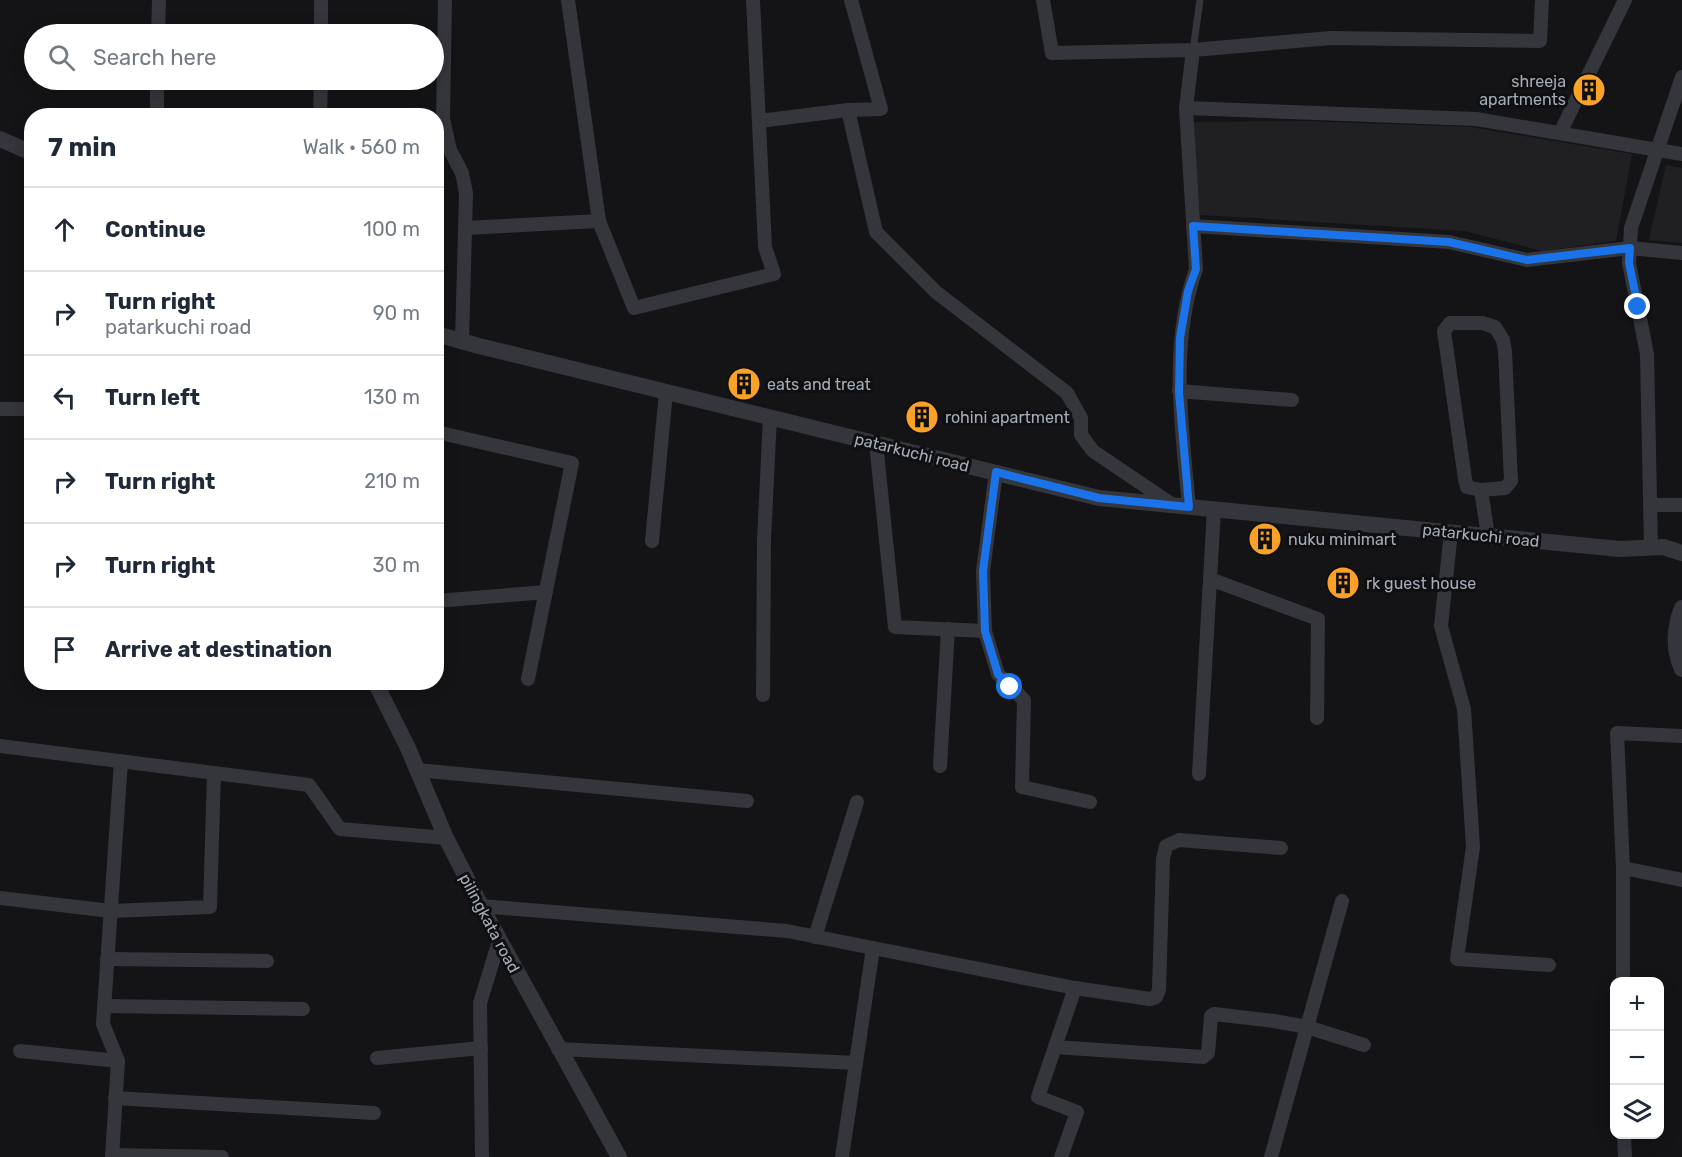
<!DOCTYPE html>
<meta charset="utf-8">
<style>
:root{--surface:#fff;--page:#f6f6f7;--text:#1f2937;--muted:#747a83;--line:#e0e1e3}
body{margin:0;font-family:Rubik,sans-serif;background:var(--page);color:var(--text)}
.controls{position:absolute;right:18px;bottom:18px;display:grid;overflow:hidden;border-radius:12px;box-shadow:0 3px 15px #0003}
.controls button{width:54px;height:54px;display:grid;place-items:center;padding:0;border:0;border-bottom:2px solid var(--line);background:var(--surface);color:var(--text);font:30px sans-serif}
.stop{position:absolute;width:18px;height:18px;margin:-14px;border:4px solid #1a73e8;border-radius:50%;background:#fff}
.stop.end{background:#1a73e8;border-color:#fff;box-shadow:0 2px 6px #0008}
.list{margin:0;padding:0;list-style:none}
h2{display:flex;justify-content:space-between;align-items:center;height:78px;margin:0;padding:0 24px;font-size:26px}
h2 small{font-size:20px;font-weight:400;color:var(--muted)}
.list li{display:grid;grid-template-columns:39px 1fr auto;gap:18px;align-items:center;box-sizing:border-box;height:84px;padding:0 24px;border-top:2px solid var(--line)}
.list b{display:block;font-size:22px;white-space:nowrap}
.list p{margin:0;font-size:20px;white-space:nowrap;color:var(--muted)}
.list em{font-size:20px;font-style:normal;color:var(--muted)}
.icon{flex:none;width:33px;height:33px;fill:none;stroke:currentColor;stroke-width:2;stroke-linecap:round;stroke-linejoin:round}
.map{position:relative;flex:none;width:1682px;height:1157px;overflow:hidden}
.search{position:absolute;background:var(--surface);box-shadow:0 3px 15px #0003;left:24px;top:24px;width:420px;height:66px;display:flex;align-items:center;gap:15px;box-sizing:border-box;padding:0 21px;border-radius:33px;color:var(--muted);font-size:22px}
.panel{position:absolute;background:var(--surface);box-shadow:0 3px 15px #0003;left:24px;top:108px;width:420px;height:582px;border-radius:24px}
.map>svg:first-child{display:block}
.built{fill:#202023}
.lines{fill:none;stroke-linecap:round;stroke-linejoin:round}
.service{stroke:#35363b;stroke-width:7}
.minor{stroke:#35363b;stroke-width:14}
.tertiary{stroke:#35363b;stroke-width:16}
.route{stroke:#1a73e8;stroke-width:8}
.labels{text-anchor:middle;stroke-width:6;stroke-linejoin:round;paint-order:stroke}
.poi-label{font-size:16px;fill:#a5acb7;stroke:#0f0f11;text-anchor:start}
.street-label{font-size:16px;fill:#a5acb7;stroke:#0f0f11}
</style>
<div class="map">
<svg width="1682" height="1157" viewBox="0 0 1682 1157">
<rect width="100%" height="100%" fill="#141416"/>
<g class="built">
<polygon points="1306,121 1470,127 1632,154 1616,241 1542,251 1465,231 1200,215 1193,122"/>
<polygon points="1666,165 1682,168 1682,243 1649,240"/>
</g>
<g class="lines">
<polyline class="service" points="1193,50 1200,0"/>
<g class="minor">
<polyline points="445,0 443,119 450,150 462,173 466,193 462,341"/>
<path d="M1043,0l9,53 141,-3 -7,58 10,161c-27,77 -14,158 -7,238"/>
<polyline points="158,34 159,0"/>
<polyline points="321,34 321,0"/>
<polyline points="1193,50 1331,38 1540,41 1542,0"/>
<polyline points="1186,108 1476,119 1682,154"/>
<polyline points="848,110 876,232 936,292 1067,393 1081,418 1081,435 1093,451 1173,505"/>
<polyline points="157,116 157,80"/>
<polyline points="320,116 321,80"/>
<polyline points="759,121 848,110 881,109 851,0"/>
<polyline points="1560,133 1625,0"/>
<polyline points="599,221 634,308 774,274 765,247 753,0"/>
<polyline points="1193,226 1449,242 1527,260 1630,248 1682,253"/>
<polyline points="465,228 599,221 568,0"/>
<polyline points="1179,391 1292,400"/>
<polyline points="0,409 32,409"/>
<polyline points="436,432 572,463 528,679"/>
<polyline points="876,443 895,627 985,631"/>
<polyline points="996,472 983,571 985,631 998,674 1024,700 1022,787 1090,802"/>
<polyline points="1481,490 1467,487 1465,479 1444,331 1450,323 1482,323 1495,327 1503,340 1505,351 1511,481 1505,488 1481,490 1488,536"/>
<polyline points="1650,505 1682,505"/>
<polyline points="1451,532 1441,626 1464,709 1473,847 1457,959 1549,965"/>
<polyline points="652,541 666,392"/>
<polyline points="1651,547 1647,354 1629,263 1631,228 1682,77"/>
<polyline points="1210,579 1318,619 1317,718"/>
<polyline points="436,601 546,592"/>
<polyline points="763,695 764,540 770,417"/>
<polyline points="0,746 309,785 340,829 446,838"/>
<polyline points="940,766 948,629"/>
<polyline points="417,770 747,801"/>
<polyline points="1199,774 1214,509"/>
<polyline points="1623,868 1682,880"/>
<polyline points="0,898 111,911 210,907 214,773"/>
<polyline points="481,906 787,931 1075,988 1038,1097 1077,1112 1061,1157"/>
<polyline points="815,937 857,802"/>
<polyline points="107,959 267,961"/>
<polyline points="1623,982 1623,868 1617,733 1682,736"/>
<polyline points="1075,988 1150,999 1156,997 1159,990 1163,859 1166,846 1179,840 1281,848"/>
<polyline points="104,1006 303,1009"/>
<polyline points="1055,1047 1203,1057 1208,1053 1211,1016 1214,1014 1274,1021 1307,1027 1364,1045"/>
<polyline points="558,1049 856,1063"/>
<polyline points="20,1051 118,1061"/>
<polyline points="377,1058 481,1048"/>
<polyline points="115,1098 374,1113"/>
<polyline points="1624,1134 1625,1157"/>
<polyline points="112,1155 222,1157"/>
<polyline points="112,1157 118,1061 103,1024 121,761"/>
<polyline points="482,1157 480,1003 499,941"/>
<polyline points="842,1157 873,948"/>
<polyline points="1271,1157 1342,901"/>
</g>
<g class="tertiary">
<polyline points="0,139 32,153"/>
<polyline points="436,334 479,346 1099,498 1620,549 1663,547 1682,553"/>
<path d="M1682,608c-8,19 -9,42 0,61"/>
<polyline points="375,682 408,748 446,838 481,906 619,1157"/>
</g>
</g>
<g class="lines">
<polyline class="route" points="1010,687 998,674 985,631 983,571 996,472 1099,498 1189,507 1179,392 1180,338 1188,291 1196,269 1193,226 1449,242 1527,260 1630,248 1629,263 1638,307"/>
</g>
<defs>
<symbol id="building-disc" viewBox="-11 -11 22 22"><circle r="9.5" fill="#faa228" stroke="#0f0f11"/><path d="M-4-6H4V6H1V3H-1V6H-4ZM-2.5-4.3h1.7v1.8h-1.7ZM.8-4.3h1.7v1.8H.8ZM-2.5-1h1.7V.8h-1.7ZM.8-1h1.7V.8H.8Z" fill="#111"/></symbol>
</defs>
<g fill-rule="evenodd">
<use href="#building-disc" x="1570" y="71" width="38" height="38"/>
<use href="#building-disc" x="725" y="365" width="38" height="38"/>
<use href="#building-disc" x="903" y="398" width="38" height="38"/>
<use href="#building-disc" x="1246" y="520" width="38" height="38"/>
<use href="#building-disc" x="1324" y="564" width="38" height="38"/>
</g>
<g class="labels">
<g class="poi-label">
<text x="1566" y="87" text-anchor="end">shreeja<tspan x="1566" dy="18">apartments</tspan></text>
<text x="767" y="390">eats and treat</text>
<text x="945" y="423">rohini apartment</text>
<text x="1288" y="545">nuku minimart</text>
<text x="1366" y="589">rk guest house</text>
</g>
<g class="street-label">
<text transform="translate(912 452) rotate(14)" y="6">patarkuchi road</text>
<text transform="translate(1481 535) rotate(6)" y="6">patarkuchi road</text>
<text transform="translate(490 923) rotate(62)" y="6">pilingkata road</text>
</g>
</g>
</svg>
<div class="controls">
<button>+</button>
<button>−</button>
<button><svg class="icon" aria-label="layers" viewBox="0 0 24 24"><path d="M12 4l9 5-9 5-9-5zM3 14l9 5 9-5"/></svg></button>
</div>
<div class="stop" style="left:1010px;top:687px"></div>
<div class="stop end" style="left:1638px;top:307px"></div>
<div class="search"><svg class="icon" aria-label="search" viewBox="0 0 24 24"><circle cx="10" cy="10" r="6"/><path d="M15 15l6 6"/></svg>Search here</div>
<section class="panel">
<h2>7 min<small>Walk · 560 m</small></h2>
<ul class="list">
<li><svg class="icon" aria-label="ahead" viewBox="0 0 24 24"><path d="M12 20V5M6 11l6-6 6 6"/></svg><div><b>Continue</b></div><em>100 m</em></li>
<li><svg class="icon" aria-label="right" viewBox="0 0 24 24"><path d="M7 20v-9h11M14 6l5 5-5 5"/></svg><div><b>Turn right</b><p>patarkuchi road</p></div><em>90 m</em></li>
<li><svg class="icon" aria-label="left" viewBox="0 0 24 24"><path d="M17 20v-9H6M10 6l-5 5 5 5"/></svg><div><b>Turn left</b></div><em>130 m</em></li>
<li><svg class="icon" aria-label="right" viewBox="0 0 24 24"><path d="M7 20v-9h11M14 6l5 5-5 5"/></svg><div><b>Turn right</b></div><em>210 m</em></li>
<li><svg class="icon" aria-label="right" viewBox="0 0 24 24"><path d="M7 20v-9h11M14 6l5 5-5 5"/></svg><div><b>Turn right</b></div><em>30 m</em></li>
<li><svg class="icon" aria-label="arrive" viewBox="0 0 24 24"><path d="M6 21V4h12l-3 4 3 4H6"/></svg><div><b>Arrive at destination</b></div></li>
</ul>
</section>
</div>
